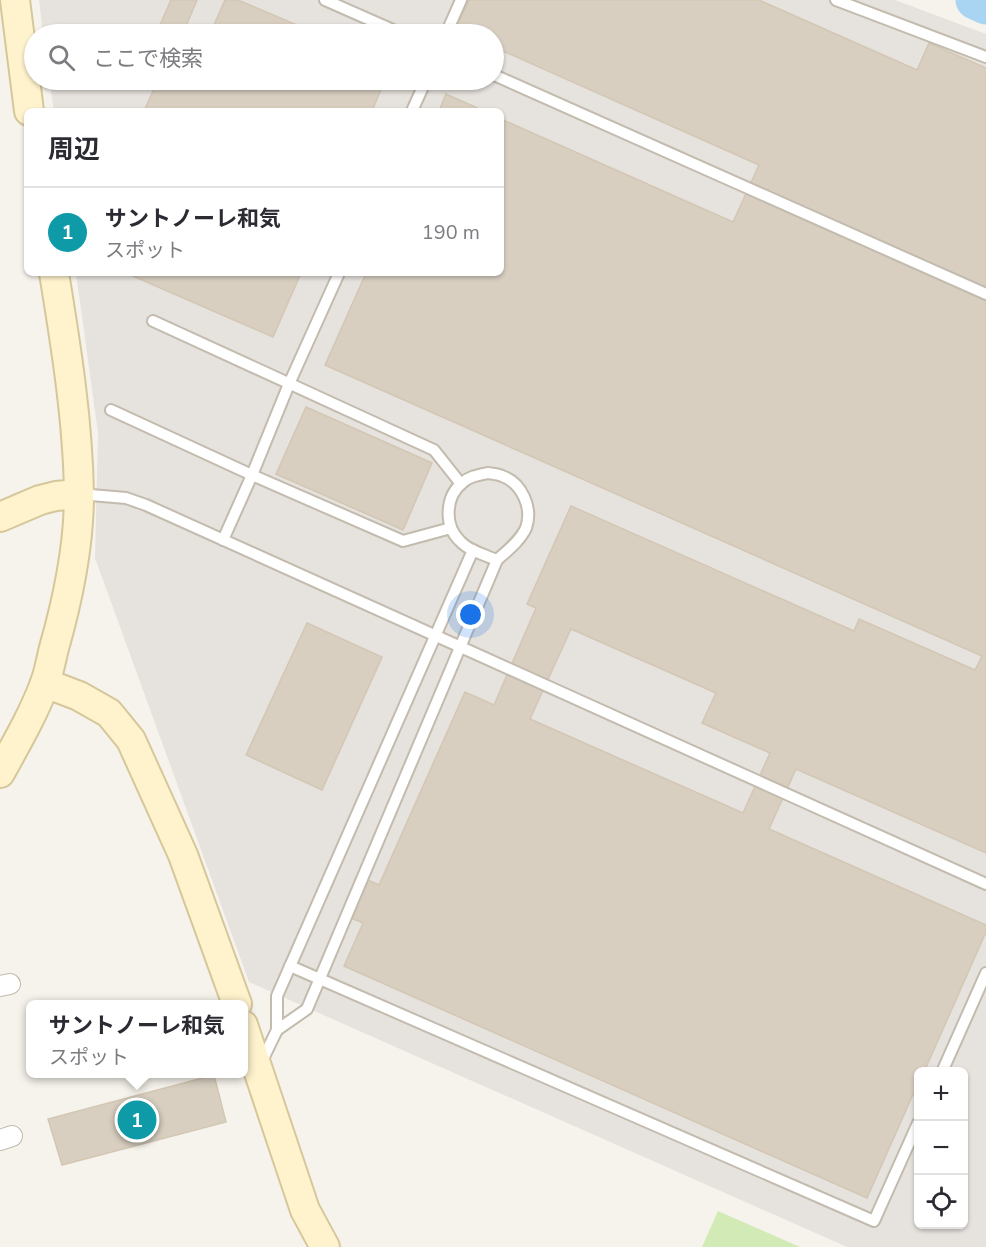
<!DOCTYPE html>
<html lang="ja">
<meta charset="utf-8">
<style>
:root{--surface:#fff;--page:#f7f7f7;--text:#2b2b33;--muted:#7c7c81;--line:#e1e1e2;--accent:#7c3aed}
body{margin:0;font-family:"Nunito Sans","Noto Sans JP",sans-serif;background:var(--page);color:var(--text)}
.controls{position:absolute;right:18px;bottom:18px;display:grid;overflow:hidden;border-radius:9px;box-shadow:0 2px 4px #0004}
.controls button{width:54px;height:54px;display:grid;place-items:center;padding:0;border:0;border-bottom:2px solid var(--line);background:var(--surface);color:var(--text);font:30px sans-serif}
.you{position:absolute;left:471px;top:615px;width:21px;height:21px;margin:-15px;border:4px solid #fff;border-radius:50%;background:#1a73e8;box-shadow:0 0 0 9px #1a73e833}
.badge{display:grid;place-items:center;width:39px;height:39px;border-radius:50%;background:var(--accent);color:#fff;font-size:20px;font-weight:700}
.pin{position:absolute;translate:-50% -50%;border:3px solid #fff;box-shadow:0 2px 6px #0006}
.popup{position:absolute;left:26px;top:1000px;width:222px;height:78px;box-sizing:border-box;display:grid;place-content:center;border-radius:9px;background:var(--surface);filter:drop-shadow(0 2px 4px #0005);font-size:20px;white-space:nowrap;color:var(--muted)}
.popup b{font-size:22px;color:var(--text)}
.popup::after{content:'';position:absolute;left:50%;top:100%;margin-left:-12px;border:12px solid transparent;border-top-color:var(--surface)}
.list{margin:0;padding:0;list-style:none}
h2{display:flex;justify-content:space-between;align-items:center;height:78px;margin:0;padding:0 24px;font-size:26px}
h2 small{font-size:20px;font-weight:400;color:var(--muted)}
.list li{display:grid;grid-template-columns:39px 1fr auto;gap:18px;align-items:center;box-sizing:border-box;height:90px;padding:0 24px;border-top:2px solid var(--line)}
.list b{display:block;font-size:22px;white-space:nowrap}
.list p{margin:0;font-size:20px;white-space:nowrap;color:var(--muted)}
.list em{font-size:20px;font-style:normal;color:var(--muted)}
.icon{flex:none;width:33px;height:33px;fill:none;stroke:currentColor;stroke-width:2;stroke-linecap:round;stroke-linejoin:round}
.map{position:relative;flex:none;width:986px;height:1247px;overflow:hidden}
.search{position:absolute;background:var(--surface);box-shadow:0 2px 4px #0004;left:24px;top:24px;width:480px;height:66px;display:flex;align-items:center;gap:15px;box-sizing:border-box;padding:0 21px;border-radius:33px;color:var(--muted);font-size:22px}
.panel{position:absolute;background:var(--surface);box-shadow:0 2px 4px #0004;left:24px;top:108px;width:480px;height:168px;border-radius:9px}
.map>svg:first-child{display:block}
.industrial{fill:#e6e2dd;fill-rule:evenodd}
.green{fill:#d2eab5}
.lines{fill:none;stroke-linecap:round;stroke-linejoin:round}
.river{stroke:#a9d4f2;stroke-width:39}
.building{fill:#d8cfc1;stroke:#d3c7b4;stroke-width:1.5;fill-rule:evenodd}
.lane-casing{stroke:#c2bbae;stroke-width:14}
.street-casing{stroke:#c2bbae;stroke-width:22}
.secondary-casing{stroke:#d6c79b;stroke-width:32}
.lane{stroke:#fff;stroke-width:10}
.street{stroke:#fff;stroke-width:20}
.secondary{stroke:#fff3cd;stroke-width:28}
</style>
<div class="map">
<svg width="986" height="1247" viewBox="0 0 986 1247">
<rect width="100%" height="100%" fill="#f6f3ec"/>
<path class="industrial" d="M39,0h856l91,34v1213h-139l-598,-265 -154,-424 3,-125 -22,-160h425v-162h-447l-5,-31h445v-46h-451zM918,1072h46v152h-46z"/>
<polygon class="green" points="718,1211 800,1247 702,1247"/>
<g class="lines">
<polyline class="river" points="975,0 986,5"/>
</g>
<g class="building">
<polygon points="171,0 197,0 186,26 207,34 156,34"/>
<polygon points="225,0 238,0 318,34 210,34"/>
<path d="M469,0h290l158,70 12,-27 57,25v785l-190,-84 -27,60 217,96v7l-62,140h-6v11l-51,115 -523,-232 19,-43 -12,-5 17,-38 11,5 86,-193 29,13 42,-97 -9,-4 44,-98 283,125 5,-12 116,51 7,-14 -657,-291 41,-92h135v-154l232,103 26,-57 -265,-118v-13h-29l-10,-4zM571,629l145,64 -14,30 68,30 -27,60 -213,-94z"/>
<polygon points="158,80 385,80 372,111 144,111"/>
<polygon points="446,94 484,111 439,111"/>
<polygon points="126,273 301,273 273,337"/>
<polygon points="306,407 432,463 403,530 276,474"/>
<polygon points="307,623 382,657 322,790 246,755"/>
<polygon points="214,1075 226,1122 62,1165 48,1119"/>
</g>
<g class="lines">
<defs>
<g id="lane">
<polyline points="325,0 402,34"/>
<polyline points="836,0 986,57"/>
<polyline points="446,34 461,0"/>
<polyline points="494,75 986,294"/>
<polyline points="412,111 426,80"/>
<polyline points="153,321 434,450 461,484"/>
<polyline points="111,410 252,475 403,541 451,528"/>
<path d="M488,473c5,1 10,1 14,3 20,7 31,32 24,52 -6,13 -19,23 -29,32 -12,-5 -28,-9 -37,-19 -16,-15 -15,-44 2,-58 8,-7 16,-8 26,-10z"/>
<polyline points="79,494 126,498 146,505 986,884"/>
<polyline points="223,540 252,475 289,384 339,273"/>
<polyline points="290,966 874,1221 918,1123"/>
<polyline points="277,1030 307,1009 497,560"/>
<polyline points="261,1063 277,1030 277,996 473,550"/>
<polyline points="942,1072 986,973"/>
</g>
<g id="street">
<polyline points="0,986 10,984"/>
<polyline points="0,1140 12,1136"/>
</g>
<g id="secondary">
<polyline points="15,0 29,111"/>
<polyline points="0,517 40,500 56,496 79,494"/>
<polyline points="45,683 79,696 109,713 131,740 183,855 237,1004"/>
<path d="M0,773c16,-29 33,-58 45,-90 4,-11 6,-23 9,-35 14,-49 25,-101 25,-153 -1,-74 -13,-149 -25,-222"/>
<polyline points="243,1025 305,1210 325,1247"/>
</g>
</defs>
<use href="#lane" class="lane-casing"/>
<use href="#street" class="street-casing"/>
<use href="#secondary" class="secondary-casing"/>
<use href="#lane" class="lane"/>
<use href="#street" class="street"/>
<use href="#secondary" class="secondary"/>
</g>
</svg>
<div class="controls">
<button>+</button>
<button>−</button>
<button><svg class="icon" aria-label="locate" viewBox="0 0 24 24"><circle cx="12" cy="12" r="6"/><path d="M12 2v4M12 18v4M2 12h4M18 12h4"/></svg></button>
</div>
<div class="you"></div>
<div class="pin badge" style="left:137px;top:1120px;background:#0f9aa8">1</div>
<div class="popup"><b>サントノーレ和気</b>スポット</div>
<div class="search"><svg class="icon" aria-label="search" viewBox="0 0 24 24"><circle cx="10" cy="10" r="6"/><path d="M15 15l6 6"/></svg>ここで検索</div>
<section class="panel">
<h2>周辺<small></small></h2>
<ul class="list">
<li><span class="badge" style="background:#0f9aa8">1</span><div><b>サントノーレ和気</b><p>スポット</p></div><em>190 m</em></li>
</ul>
</section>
</div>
